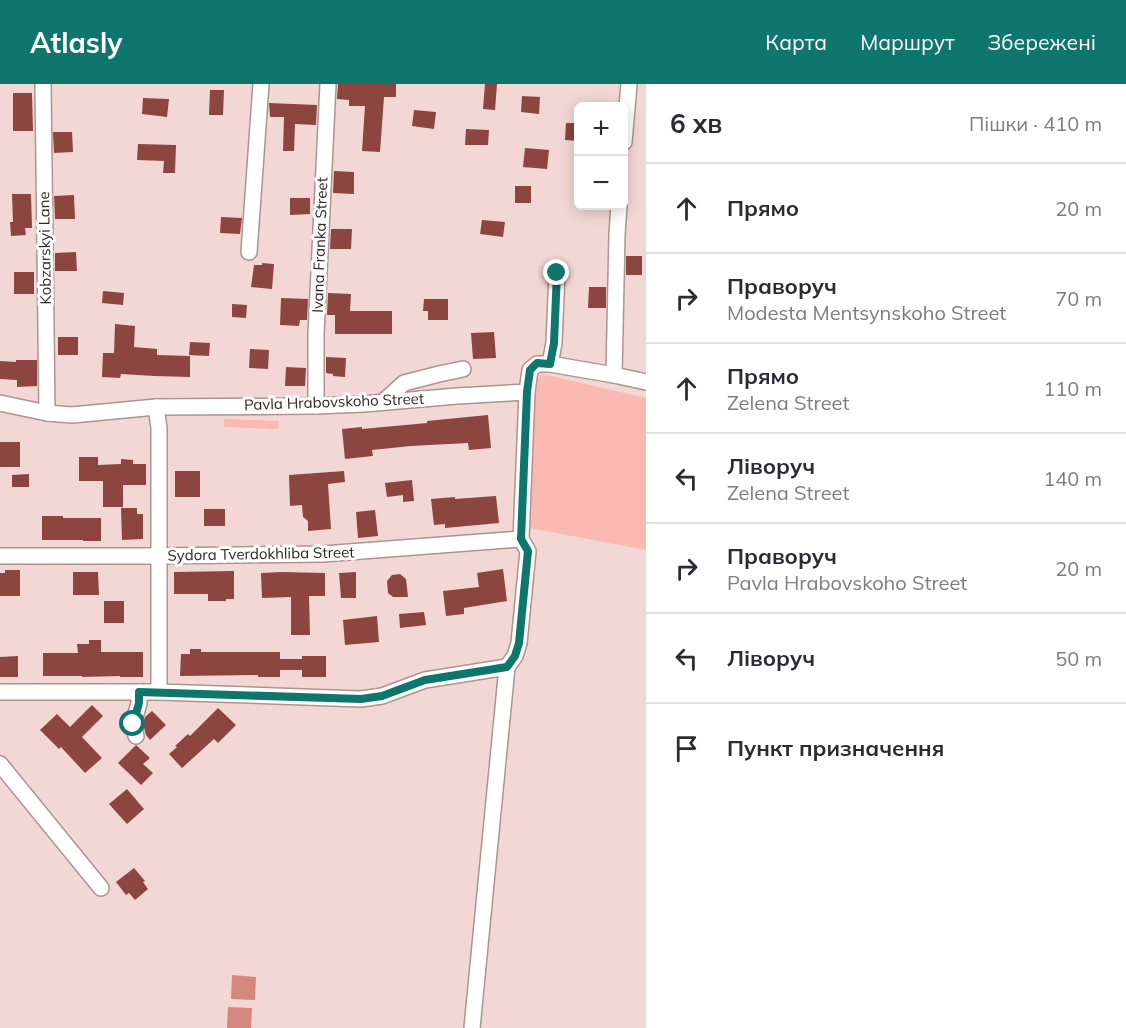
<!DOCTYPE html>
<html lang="uk">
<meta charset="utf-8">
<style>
:root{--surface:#fff;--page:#f7f7f7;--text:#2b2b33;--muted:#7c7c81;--line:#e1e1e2;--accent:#0f766e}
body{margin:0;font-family:Mulish,sans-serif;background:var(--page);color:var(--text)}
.controls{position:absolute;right:18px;top:18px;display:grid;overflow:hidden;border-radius:9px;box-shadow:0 3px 15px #0003}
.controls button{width:54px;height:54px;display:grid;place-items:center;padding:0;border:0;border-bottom:2px solid var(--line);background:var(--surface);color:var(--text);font:30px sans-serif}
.stop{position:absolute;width:18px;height:18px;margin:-14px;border:4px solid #0f766e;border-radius:50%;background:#fff}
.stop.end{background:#0f766e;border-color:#fff;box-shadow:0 2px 6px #0008}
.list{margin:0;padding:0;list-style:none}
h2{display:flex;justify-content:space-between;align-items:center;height:78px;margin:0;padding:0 24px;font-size:26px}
h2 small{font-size:20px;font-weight:400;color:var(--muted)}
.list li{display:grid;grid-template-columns:39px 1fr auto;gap:18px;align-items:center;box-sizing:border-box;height:90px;padding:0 24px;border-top:2px solid var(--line)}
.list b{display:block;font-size:22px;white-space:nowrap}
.list p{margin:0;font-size:20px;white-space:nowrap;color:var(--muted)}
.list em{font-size:20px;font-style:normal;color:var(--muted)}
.icon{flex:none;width:33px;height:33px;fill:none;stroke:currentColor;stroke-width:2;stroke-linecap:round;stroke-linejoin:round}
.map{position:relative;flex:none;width:646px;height:944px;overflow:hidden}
header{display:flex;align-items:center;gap:36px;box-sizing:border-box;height:84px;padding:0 30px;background:var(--accent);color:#fff}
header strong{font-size:28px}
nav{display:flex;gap:33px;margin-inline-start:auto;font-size:21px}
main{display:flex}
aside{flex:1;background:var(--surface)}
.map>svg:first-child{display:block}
.green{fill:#fabab2}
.water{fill:#d5877e}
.building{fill:#8c453f}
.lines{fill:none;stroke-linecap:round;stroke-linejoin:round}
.minor-casing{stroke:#ad9490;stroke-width:18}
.minor{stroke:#fff;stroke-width:15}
.route{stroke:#0f766e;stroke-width:8}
.labels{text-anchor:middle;stroke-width:6;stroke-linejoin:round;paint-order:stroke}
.street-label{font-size:15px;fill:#302624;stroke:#fff}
</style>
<header>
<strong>Atlasly</strong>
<nav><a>Карта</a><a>Маршрут</a><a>Збережені</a></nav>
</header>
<main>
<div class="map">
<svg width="646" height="944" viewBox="0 0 646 944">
<rect width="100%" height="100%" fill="#f3d7d4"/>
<g class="green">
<polygon points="542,290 646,314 646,466 530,444 535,305 539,293"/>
<polygon points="224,335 279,337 278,345 224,343"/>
</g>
<g class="water">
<polygon points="232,891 256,893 255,916 231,915"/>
<polygon points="228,923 252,924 251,944 227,944"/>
</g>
<g class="building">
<polygon points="338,0 396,0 396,13 384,13 380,68 362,67 365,22 349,22 349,16 337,15"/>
<polygon points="485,0 497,0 495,26 483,25"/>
<polygon points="210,6 224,6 223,31 209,31"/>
<polygon points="13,9 32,9 33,47 13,47"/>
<polygon points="522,12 540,13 539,30 521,28"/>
<polygon points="143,14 169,15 167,33 142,30"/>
<polygon points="269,19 317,21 316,41 295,40 294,67 283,67 284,33 270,33"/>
<polygon points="414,26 436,28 434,45 412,42"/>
<polygon points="566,39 579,39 579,57 565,56"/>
<polygon points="466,45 489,46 488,61 465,61"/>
<polygon points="53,48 72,48 73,68 54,69"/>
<polygon points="138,60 176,61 175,89 163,89 164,77 137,76"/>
<polygon points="525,64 549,66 547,85 523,83"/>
<polygon points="334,87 354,88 354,110 333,109"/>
<rect x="515" y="102" width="16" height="17"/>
<polygon points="12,110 31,110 32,144 25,144 26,151 11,152 10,138 13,138"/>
<polygon points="74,111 75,135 55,135 54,112"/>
<polygon points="290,114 310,114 310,130 290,131"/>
<polygon points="221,133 242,134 240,150 220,149"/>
<polygon points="482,136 505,138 503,153 480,150"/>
<polygon points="331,145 352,145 351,165 330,165"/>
<polygon points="76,168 77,187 55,187 55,169"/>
<rect x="626" y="172" width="16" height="19"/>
<polygon points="262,179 274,180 272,205 251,203 254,181 262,181"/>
<rect x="14" y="188" width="20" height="22"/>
<polygon points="589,203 606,203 606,224 588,224"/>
<polygon points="103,207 124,209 123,221 102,219"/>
<polygon points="328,209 351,210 350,227 392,227 392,250 335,250 335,231 327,231"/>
<polygon points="281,214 308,215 307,236 300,236 299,242 280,241"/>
<polygon points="424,215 448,215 448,236 428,236 428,227 423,227"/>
<polygon points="232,220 247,221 246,234 232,233"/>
<polygon points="115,240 135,242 134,263 157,265 157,271 190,272 190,293 154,292 121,290 120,294 102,293 103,269 114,269"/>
<polygon points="494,248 496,274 473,275 471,249"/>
<rect x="58" y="253" width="20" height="18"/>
<polygon points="190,258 210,259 209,272 189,271"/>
<polygon points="250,265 269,266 268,285 249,284"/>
<polygon points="326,273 346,274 345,293 333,292 333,290 326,289"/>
<polygon points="16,276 37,276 37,302 17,303 17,296 0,295 0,277 16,278"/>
<polygon points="286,283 306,284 305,302 285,302"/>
<polygon points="488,331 491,364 469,366 468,359 411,362 372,366 373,372 345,375 342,345 362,343 362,345 427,339 427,337"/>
<rect x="0" y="358" width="20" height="25"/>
<polygon points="79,373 98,373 98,381 121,380 121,375 133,376 133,380 146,380 146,401 123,401 123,423 103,423 103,397 79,397"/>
<rect x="175" y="387" width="25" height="26"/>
<polygon points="344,387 345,398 328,400 331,445 308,447 308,437 303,433 302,421 290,422 289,391"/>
<polygon points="29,390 29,403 12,403 12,391"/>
<polygon points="412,396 414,417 403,418 403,411 387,413 385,399"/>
<polygon points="496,412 499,439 445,444 445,440 434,441 431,415 455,413 455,415"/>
<polygon points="121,424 137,424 137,430 143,430 143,455 122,456"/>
<rect x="204" y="425" width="21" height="17"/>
<polygon points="375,426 378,452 358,454 356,428"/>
<polygon points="42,432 63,432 63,434 101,434 101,457 83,457 83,456 42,456"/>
<polygon points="503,485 507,517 464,524 464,530 446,532 443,507 479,503 477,489"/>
<polygon points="5,486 20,486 20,512 0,512 0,489 5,489"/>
<polygon points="234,487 234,515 226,515 226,517 208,517 208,510 174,510 174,488"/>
<polygon points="73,488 98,488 99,511 73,511"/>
<polygon points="282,488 325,489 325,512 309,512 310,551 291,551 291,513 262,514 261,489"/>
<polygon points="356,488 356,514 341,514 339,489"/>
<polygon points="400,490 406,495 408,513 393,513 388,509 387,497 392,491"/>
<rect x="104" y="517" width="20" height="22"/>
<polygon points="424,528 426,541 400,544 399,530"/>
<polygon points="377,532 379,558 345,561 343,536"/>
<polygon points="89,556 101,556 101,568 143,568 143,593 120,593 120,592 82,593 82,592 43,592 43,569 78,569 77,560 89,560"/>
<polygon points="190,565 201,565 201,568 280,568 280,575 302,575 302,572 326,572 326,593 302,593 302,586 280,586 280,593 258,593 258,591 180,592 181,570 190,570"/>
<polygon points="18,572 18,593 0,593 0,573"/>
<polygon points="92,621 103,632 82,653 102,674 85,689 61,663 59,665 40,646 57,630 70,643"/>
<polygon points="218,624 236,641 218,659 214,655 182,684 169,670 177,663 175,662 188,650 190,652"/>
<polygon points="152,627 166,641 150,656 146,651 143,640 145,633"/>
<polygon points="136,661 150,674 143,680 153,689 141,701 118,679"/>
<polygon points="127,705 144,725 127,740 109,720"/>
<polygon points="134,784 145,797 143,798 148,805 135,816 129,809 126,811 116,798"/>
</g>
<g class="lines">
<defs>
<g id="minor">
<polyline points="43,0 47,329"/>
<polyline points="624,58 629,0"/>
<polyline points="249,168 261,0"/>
<polyline points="550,280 554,259 557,189"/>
<polyline points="614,291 617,150 619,122"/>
<polyline points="383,318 404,299 439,290 463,285"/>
<polyline points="0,319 47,329 72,331 156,323 316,322 364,320 457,312 527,308 530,286 537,280 550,280 614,291 646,298"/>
<polyline points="316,322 316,250 328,0"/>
<polyline points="156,323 159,344 159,608"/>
<polyline points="0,472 158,472 323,470 521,455"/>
<polyline points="0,608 159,608 361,615 382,612 425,596 507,583 515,572 519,559 528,467 521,455 527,308"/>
<polyline points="136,652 133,640 139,619 139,608"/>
<polyline points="0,680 101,804"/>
<polyline points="472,944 507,583"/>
</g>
</defs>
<use href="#minor" class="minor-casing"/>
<use href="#minor" class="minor"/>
</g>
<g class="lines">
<polyline class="route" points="133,640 139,619 139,608 361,615 382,612 425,596 507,583 515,572 519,559 528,467 521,455 527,308 530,286 537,279 550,280 554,259 557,189"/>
</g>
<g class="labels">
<g class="street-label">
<text transform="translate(320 161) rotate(-88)" y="5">Ivana Franka Street</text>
<text transform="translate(45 164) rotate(-91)" y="5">Kobzarskyi Lane</text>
<text transform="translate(334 318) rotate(-2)" y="5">Pavla Hrabovskoho Street</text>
<text transform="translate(261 470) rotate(-1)" y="5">Sydora Tverdokhliba Street</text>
</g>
</g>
</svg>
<div class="controls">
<button>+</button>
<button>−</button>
</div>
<div class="stop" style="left:133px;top:640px"></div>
<div class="stop end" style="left:557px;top:189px"></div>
</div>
<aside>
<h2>6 хв<small>Пішки · 410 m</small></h2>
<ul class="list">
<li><svg class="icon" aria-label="ahead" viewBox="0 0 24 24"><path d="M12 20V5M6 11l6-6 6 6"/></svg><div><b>Прямо</b></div><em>20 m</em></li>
<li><svg class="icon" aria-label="right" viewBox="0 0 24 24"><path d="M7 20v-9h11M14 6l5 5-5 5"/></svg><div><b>Праворуч</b><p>Modesta Mentsynskoho Street</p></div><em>70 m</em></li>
<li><svg class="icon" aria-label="ahead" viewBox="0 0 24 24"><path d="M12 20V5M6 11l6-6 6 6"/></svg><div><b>Прямо</b><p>Zelena Street</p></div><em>110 m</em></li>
<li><svg class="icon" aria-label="left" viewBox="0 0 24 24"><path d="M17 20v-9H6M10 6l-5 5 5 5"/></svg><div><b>Ліворуч</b><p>Zelena Street</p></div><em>140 m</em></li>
<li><svg class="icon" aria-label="right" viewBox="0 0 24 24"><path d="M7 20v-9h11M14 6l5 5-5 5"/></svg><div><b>Праворуч</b><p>Pavla Hrabovskoho Street</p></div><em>20 m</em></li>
<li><svg class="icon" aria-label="left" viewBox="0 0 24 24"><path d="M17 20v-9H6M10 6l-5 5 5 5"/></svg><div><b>Ліворуч</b></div><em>50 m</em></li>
<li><svg class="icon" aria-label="arrive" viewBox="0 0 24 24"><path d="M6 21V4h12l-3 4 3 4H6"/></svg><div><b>Пункт призначення</b></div></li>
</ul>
</aside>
</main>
